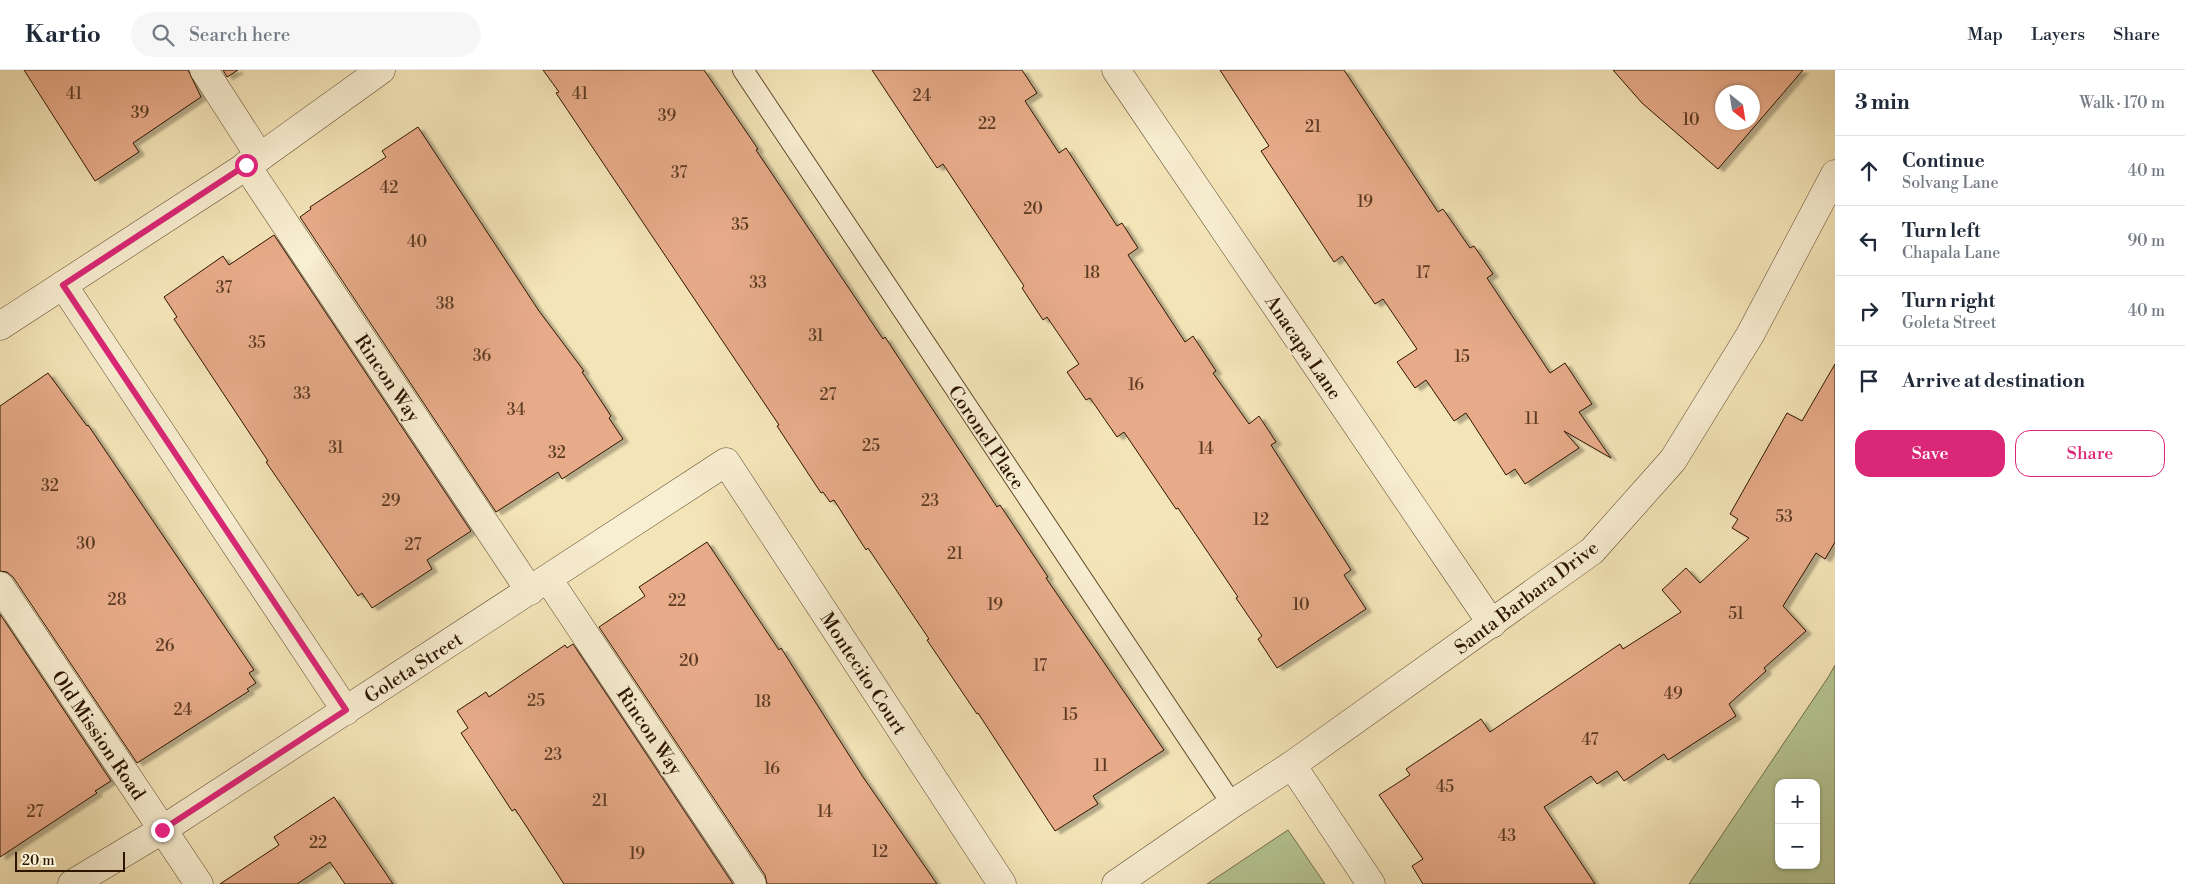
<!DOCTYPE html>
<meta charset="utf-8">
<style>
:root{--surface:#fff;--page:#f6f6f7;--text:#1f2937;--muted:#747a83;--line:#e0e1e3;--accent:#db2777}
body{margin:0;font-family:"Libre Bodoni",serif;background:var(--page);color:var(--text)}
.controls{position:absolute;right:15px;bottom:15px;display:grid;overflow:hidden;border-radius:10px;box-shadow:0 1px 4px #0004}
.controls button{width:45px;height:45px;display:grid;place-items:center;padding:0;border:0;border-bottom:1px solid var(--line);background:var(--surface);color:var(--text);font:25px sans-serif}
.compass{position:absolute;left:1715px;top:15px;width:45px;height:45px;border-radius:50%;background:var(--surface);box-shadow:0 1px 4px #0004;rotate:150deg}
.scale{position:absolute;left:15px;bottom:12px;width:110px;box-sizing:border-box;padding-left:5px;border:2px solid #2d1500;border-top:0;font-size:14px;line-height:18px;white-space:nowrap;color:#2d1500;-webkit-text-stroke:4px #f8eed1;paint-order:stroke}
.stop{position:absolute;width:15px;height:15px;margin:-11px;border:4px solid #db2777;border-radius:50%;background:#fff}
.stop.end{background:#db2777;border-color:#fff;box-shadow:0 1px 5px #0008}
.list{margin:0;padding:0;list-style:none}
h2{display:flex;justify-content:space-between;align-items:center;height:65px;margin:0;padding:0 20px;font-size:21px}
h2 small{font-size:16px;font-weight:400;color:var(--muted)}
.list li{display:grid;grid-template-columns:32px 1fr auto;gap:15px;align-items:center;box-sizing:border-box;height:70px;padding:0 20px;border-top:1px solid var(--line)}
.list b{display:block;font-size:19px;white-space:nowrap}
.list p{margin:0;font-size:16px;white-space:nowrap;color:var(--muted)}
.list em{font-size:16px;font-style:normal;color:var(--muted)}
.actions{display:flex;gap:10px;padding:15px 20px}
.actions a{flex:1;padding:11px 0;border:1px solid var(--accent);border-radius:15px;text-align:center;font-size:18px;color:var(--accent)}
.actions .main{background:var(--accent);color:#fff}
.icon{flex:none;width:28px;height:28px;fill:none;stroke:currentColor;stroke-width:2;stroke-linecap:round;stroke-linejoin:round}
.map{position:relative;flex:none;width:1835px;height:814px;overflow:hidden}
header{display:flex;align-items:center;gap:30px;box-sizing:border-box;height:70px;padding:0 25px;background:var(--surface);border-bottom:1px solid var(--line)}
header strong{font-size:24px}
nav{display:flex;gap:28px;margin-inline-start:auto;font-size:18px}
.search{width:350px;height:45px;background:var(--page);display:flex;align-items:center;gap:12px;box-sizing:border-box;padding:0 18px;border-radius:28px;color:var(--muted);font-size:19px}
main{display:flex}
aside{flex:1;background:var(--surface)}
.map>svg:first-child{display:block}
.green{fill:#b5c694;stroke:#716e4a;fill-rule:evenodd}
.building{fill:#e7ab89;stroke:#2d1500;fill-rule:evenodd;filter:url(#shadow)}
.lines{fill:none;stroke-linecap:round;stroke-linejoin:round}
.service-casing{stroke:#5f492e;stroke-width:22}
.minor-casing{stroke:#5f492e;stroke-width:29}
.service{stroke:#f8eed1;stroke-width:20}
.minor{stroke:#f8eed1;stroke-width:28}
.route{stroke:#db2777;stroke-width:6}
.labels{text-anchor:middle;stroke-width:4;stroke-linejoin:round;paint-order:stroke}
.number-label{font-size:16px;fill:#5c3a22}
.street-label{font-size:19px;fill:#2d1500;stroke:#f8eed1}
</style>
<header>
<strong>Kartio</strong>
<div class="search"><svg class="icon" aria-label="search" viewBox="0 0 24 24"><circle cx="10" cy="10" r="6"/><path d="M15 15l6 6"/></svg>Search here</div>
<nav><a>Map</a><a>Layers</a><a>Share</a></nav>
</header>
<main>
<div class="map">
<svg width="1835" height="814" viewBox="0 0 1835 814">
<defs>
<filter id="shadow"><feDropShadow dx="5.5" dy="3" stdDeviation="1" flood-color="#0004"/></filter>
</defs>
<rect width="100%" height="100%" fill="#f4e5b8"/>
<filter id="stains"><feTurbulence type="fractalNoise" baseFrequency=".004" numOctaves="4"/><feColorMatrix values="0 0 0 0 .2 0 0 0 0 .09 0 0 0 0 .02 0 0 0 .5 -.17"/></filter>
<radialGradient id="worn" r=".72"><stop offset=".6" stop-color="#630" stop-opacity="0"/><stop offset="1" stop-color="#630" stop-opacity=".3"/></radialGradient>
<g class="green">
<path d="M1835,595v219h-146l140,-208zM1779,713h37v82h-37z"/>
<polygon points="1288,760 1325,814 1207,814"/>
</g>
<g class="building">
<polygon points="24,0 188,0 201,27 133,73 139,82 95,111"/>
<polygon points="223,0 238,0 227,7"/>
<polygon points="543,0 704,0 758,79 756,80 883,269 885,267 997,437 1000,435 1048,507 1046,508 1164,680 1093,726 1098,734 1055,761 978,643 977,644 927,570 929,569 868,478 866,480 834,430 830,432 823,422 821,423 777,356 779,355 556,23 559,22"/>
<polygon points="872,0 1022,0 1037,23 1025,31 1059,83 1066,78 1117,156 1122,153 1138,178 1128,185 1185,272 1193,266 1216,301 1213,303 1249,354 1259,346 1276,372 1271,375 1351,500 1344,505 1366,539 1277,598 1258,569 1262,566 1236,528 1238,527 1178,438 1176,439 1124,362 1117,367 1090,328 1086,330 1067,302 1079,294 1047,247 1043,250 1022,218 1024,216 943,94 937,98"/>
<polygon points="1220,0 1344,0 1438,142 1443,139 1470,178 1474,176 1493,204 1487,208 1550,303 1565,293 1592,334 1579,342 1611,388 1564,361 1579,378 1525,414 1515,399 1506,405 1466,343 1454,351 1426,310 1415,318 1397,292 1417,279 1383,229 1375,234 1342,186 1334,192 1261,81 1269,76"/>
<path d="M1613,0h190l-85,99 -76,-66zM1722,22h30v30h-30z"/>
<polygon points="418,57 539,241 584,301 582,302 611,346 609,348 623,369 562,409 558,402 496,442 300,147 311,139 310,137 386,87 382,81"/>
<polygon points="274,165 471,461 427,490 432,499 372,538 362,523 358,526 266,392 268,391 174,249 177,247 164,227 223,186 229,195"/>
<polygon points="1835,294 1835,472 1825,489 1816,483 1783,536 1806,561 1764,598 1766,601 1729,634 1736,646 1668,690 1664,684 1624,711 1617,701 1597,714 1591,706 1544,737 1595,814 1423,814 1412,796 1423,789 1379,725 1410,705 1406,699 1481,649 1490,662 1620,574 1623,579 1681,542 1662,520 1686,498 1700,513 1749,468 1732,458 1738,449 1730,444 1787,343 1802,351"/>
<polygon points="48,303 87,356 88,355 254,600 249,603 256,613 247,619 249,621 137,693 13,507 7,502 0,501 0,336"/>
<polygon points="707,472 779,580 781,578 863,707 937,814 767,814 765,805 599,557 645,526 639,517"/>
<polygon points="0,544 111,711 95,721 97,723 0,787"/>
<polygon points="573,574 733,814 564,814 515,739 512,741 461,663 468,658 457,641 486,622 489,627 565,575 567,578"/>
<polygon points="334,727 393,814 345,814 330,792 297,814 220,814 279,775 274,767"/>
</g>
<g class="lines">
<defs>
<polyline id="service" points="743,0 1232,734"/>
<g id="minor">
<polyline points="204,0 260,87"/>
<polyline points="1116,0 1492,554"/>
<polyline points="246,95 530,521"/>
<polyline points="63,215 346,641"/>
<polyline points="0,256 260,87 381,0"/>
<polyline points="548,509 752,814"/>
<polyline points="0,516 199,814"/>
<polyline points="1292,695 1371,814"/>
<polyline points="72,814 162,760 726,392 1002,814"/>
<polyline points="1116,814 1232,734 1292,695 1592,481 1673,390 1750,265 1835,104"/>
</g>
</defs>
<use href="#service" class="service-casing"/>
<use href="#minor" class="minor-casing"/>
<use href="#service" class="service"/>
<use href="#minor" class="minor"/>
</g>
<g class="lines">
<polyline class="route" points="162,760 346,640 63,215 246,95"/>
</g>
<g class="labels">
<g class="number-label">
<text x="74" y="29">41</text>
<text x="580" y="29">41</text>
<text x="922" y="31">24</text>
<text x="140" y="48">39</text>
<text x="667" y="51">39</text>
<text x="1691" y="55">10</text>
<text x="987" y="59">22</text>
<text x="1313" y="62">21</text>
<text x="679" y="108">37</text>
<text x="389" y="123">42</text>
<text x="1365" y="137">19</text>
<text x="1033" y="144">20</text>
<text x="740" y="160">35</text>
<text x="417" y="177">40</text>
<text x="1092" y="208">18</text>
<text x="1423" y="208">17</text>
<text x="758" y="218">33</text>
<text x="224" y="223">37</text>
<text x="445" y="239">38</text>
<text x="816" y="271">31</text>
<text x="257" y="278">35</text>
<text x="482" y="291">36</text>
<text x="1462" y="292">15</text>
<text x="1136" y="320">16</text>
<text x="302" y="329">33</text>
<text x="828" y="330">27</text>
<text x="516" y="345">34</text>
<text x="1532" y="354">11</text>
<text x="871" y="381">25</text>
<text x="336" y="383">31</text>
<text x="1206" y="384">14</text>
<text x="557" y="388">32</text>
<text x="50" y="421">32</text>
<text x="391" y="436">29</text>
<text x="930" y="436">23</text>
<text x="1784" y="452">53</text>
<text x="1261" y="455">12</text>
<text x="86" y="479">30</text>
<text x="413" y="480">27</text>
<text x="955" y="489">21</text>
<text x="117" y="535">28</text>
<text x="677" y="536">22</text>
<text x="995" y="540">19</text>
<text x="1301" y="540">10</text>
<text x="1736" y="549">51</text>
<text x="165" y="581">26</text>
<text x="689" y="596">20</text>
<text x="1040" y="601">17</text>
<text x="1673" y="629">49</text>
<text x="536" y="636">25</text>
<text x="763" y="637">18</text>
<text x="183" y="645">24</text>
<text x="1070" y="650">15</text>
<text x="1590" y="675">47</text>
<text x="553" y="690">23</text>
<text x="1101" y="701">11</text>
<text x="772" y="704">16</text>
<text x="1445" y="722">45</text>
<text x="600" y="736">21</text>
<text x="35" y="747">27</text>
<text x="825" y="747">14</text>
<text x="1507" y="771">43</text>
<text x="318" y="778">22</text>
<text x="880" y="787">12</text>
<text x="637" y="789">19</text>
</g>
<g class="street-label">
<text transform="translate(1304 277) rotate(56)" y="7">Anacapa Lane</text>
<text transform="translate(388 308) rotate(56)" y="7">Rincon Way</text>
<text transform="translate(987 367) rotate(56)" y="7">Coronel Place</text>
<text transform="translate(1526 527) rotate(-37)" y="7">Santa Barbara Drive</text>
<text transform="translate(413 597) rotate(-33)" y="7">Goleta Street</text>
<text transform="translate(864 603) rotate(57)" y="7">Montecito Court</text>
<text transform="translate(650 661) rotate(56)" y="7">Rincon Way</text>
<text transform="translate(99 665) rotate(56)" y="7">Old Mission Road</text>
</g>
</g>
<rect width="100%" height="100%" filter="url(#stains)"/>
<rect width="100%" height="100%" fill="url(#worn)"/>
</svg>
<div class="controls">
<button>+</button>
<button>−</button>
</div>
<svg class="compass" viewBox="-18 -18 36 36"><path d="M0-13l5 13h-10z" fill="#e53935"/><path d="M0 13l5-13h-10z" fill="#747a83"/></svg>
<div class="scale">20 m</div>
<div class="stop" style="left:246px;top:95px"></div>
<div class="stop end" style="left:162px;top:760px"></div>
</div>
<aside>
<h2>3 min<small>Walk · 170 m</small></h2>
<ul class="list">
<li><svg class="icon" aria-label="ahead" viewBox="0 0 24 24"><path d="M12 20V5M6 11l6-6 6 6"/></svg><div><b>Continue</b><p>Solvang Lane</p></div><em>40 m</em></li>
<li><svg class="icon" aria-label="left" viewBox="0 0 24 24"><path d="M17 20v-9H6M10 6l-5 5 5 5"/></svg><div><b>Turn left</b><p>Chapala Lane</p></div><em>90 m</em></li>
<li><svg class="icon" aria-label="right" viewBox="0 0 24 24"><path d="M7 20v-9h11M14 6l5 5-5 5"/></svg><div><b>Turn right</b><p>Goleta Street</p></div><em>40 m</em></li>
<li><svg class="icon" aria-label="arrive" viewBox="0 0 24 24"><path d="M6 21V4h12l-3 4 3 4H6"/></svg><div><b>Arrive at destination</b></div></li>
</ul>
<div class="actions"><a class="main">Save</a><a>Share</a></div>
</aside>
</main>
